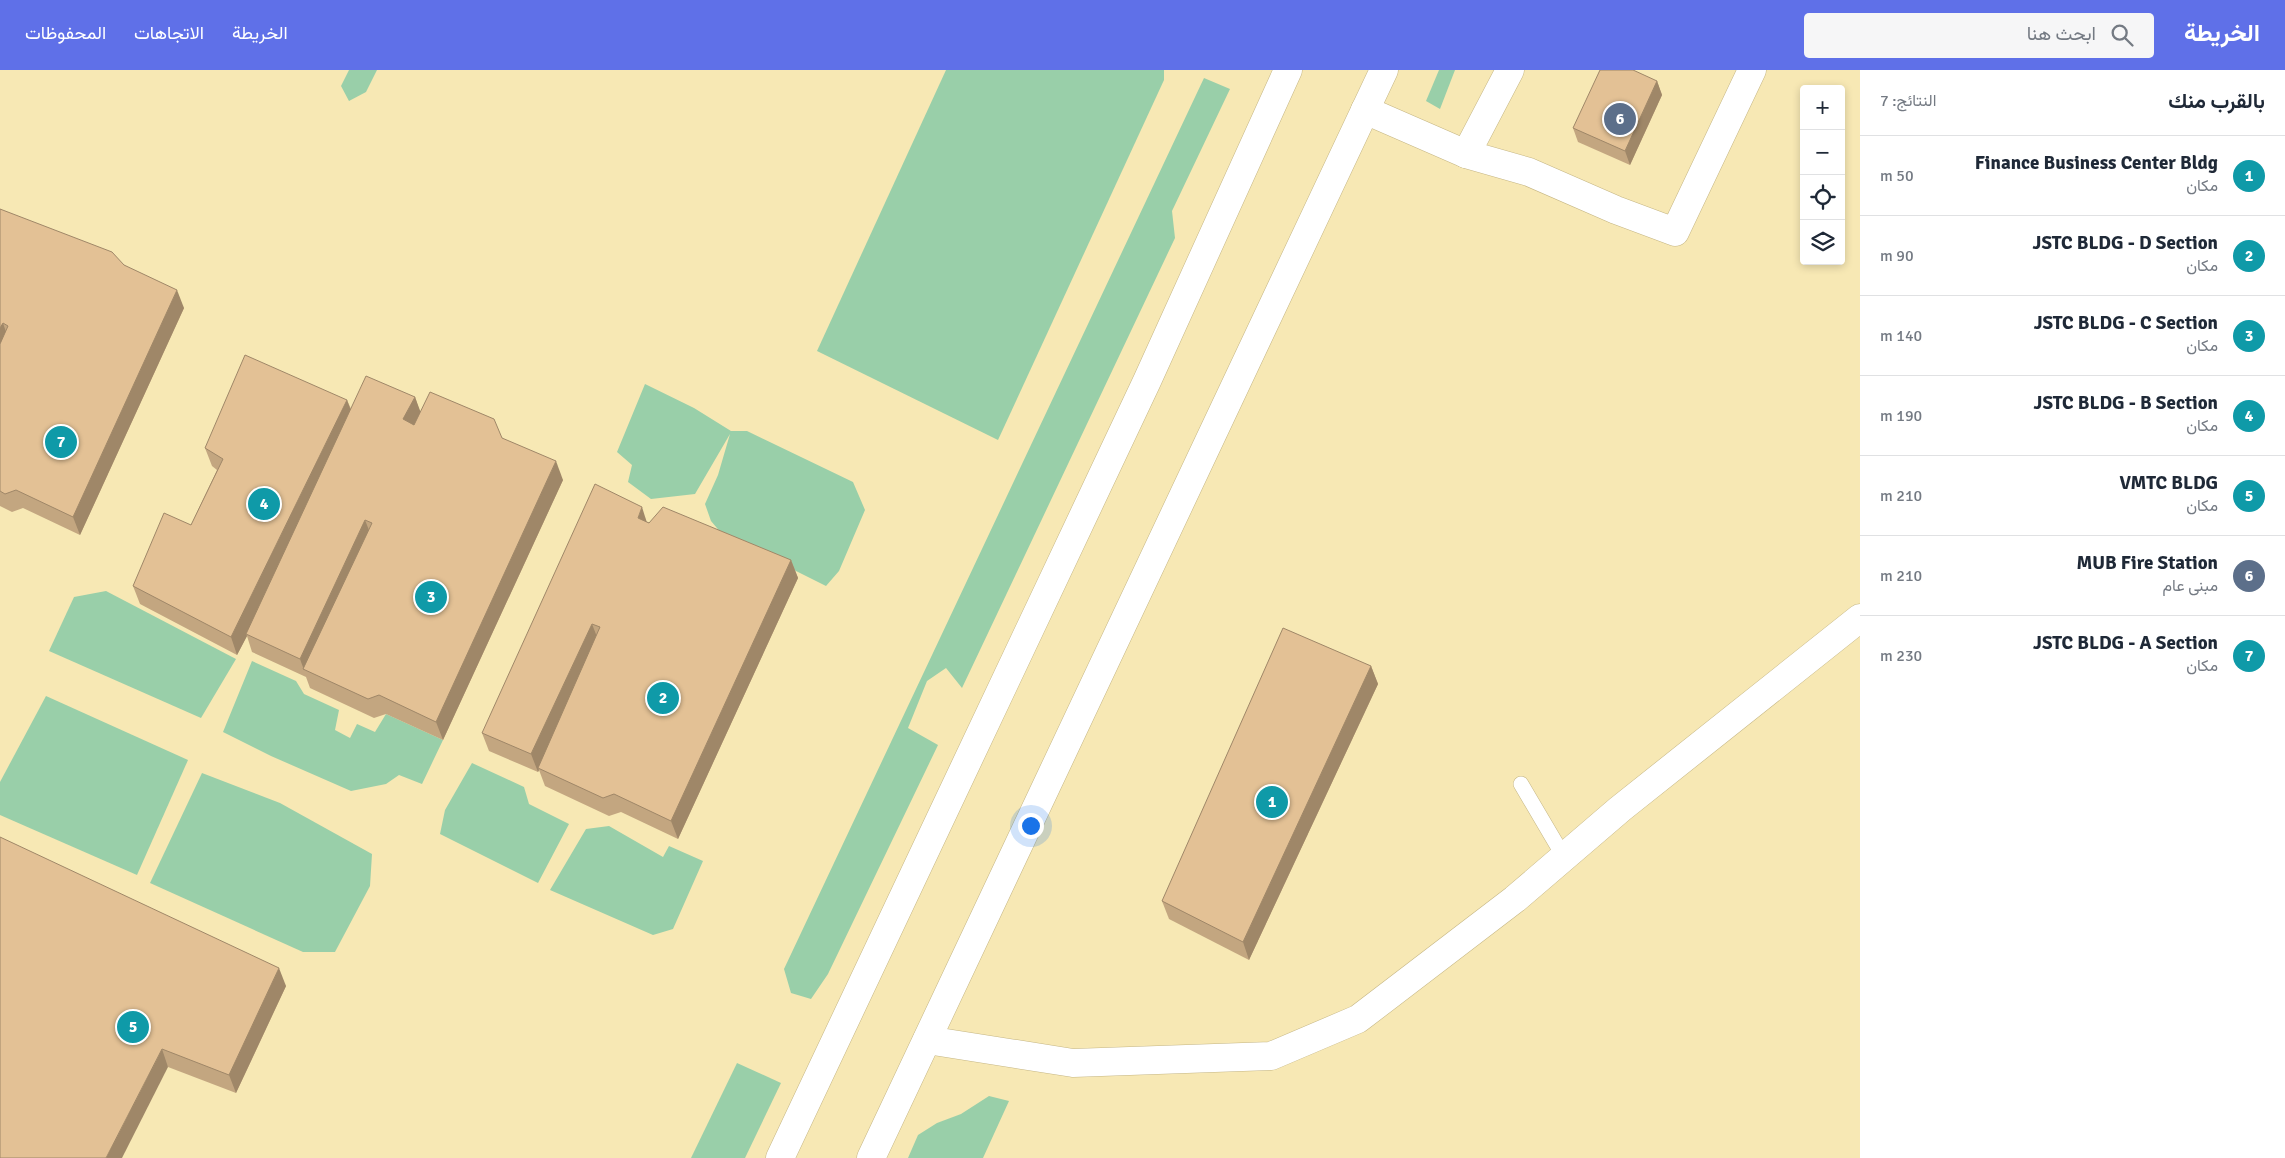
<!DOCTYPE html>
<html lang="ar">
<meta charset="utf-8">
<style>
:root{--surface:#fff;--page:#f6f6f7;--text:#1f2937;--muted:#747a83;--line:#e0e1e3;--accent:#5f70e8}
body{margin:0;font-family:Signika,Vazirmatn,sans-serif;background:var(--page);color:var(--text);direction:rtl}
.controls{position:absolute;right:15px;top:15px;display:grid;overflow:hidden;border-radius:5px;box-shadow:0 2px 8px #0003}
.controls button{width:45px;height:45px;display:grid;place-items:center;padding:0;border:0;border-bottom:1px solid var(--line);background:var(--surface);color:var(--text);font:25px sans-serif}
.you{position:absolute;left:1030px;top:755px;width:18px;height:18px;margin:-12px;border:4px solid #fff;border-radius:50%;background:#1a73e8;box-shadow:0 0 0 8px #1a73e833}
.badge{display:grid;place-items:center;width:32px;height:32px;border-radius:50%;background:var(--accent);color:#fff;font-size:16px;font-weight:700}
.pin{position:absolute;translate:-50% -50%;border:2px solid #fff;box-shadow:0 1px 5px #0006}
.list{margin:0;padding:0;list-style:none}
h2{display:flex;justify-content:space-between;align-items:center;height:65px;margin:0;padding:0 20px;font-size:21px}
h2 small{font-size:16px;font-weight:400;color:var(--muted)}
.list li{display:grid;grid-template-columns:32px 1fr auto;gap:15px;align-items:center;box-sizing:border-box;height:80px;padding:0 20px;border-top:1px solid var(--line)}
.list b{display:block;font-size:19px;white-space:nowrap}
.list p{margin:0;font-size:16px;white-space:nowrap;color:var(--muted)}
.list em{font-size:16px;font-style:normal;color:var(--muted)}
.icon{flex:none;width:28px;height:28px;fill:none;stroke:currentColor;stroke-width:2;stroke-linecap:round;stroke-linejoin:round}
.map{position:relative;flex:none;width:1860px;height:1088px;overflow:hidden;direction:ltr}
header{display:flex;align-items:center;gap:30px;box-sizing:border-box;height:70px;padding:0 25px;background:var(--accent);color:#fff}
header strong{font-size:24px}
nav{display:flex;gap:28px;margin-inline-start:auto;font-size:18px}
.search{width:350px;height:45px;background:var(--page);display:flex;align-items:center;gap:12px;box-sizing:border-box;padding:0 18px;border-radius:5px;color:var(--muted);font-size:19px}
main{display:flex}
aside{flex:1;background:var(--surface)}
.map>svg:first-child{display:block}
.green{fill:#99cfa9}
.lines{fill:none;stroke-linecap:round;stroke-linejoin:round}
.service-casing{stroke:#c5b684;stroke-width:16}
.minor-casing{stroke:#c5b684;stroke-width:29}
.tertiary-casing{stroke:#c5b684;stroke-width:29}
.service{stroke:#fff;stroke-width:15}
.minor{stroke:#fff;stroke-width:28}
.tertiary{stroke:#fff;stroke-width:28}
.wall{fill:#c3a680}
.shaded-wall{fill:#9f8768}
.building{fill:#e3c195;stroke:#9f8768}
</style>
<header>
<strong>الخريطة</strong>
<div class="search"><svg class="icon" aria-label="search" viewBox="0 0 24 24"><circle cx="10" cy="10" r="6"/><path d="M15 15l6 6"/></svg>ابحث هنا</div>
<nav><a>الخريطة</a><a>الاتجاهات</a><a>المحفوظات</a></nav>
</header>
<main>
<aside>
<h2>بالقرب منك<small>النتائج: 7</small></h2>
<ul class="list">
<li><span class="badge" style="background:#0f9aa8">1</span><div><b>Finance Business Center Bldg</b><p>مكان</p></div><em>50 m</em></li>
<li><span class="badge" style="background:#0f9aa8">2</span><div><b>JSTC BLDG - D Section</b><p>مكان</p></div><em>90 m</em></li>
<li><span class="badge" style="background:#0f9aa8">3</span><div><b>JSTC BLDG - C Section</b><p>مكان</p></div><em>140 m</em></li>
<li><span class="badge" style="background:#0f9aa8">4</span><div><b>JSTC BLDG - B Section</b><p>مكان</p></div><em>190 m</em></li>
<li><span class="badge" style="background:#0f9aa8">5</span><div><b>VMTC BLDG</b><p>مكان</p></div><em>210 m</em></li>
<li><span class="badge" style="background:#5c6f8a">6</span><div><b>MUB Fire Station</b><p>مبنى عام</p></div><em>210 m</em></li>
<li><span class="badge" style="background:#0f9aa8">7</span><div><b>JSTC BLDG - A Section</b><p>مكان</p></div><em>230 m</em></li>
</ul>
</aside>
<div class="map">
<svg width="1860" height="1088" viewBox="0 0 1860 1088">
<rect width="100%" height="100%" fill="#f7e8b4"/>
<g class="green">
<polygon points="349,0 377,0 366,22 349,31 341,16"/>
<polygon points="946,0 1164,0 1164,10 998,370 817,281"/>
<polygon points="1439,0 1455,0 1440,39 1426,31"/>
<polygon points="1204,8 1230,19 1172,141 1175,168 962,618 946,598 927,611 908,658 938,675 828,904 811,929 791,923 784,899"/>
<polygon points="645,314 694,338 731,361 747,361 853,412 865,440 839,501 826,516 722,464 711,451 705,434 718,405 730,364 695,424 651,429 628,412 632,395 617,382"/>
<polygon points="106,521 236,589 201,648 49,581 74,527"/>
<polygon points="252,591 296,611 304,624 339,640 335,660 350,668 357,654 375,662 386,644 443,670 422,714 399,705 386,714 351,721 271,686 223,662"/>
<polygon points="46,626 188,690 137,805 0,745 0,712"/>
<polygon points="472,693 524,717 529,734 569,754 538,813 440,764 445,740"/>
<polygon points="202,703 280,733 372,784 370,816 335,882 303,882 150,813"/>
<polygon points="609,756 663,787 669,776 703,791 673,859 653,865 550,820 586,759"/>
<polygon points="737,993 781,1013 745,1088 691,1088"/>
<polygon points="989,1026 1009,1031 983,1088 908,1088 918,1065 937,1053 961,1044"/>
</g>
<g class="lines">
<defs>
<polyline id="service" points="1521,714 1564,787"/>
<g id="minor">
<polyline points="1365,40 1466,84 1529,102 1616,140 1675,162 1752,0"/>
<polyline points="1466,84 1510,0"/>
<polyline points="780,1088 1147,311 1288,0"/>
<polyline points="871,1088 1384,0"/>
</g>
<polyline id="tertiary" points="927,970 1073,993 1271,986 1358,949 1515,829 1620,739 1860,548"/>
</defs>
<use href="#service" class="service-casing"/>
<use href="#minor" class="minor-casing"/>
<use href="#tertiary" class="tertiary-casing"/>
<use href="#service" class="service"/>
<use href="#minor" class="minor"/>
<use href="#tertiary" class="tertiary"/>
</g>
<g class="wall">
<polygon points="1657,11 1662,25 1630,95 1578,72 1573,58"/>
<polygon points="0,139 124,195 184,238 80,465 23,438 12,442 0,436"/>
<polygon points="415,327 420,342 502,368 563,410 443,670 386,644 374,648 310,618 306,607 252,582 247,566 237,585 140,534 133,516 191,455 217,400 212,396 205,378 347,330 351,339"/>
<polygon points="647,452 791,490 798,508 678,769 621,742 609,746 545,716 539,700 538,702 489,681 482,663"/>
<polygon points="1371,596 1378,614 1249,890 1169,849 1162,831"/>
<polygon points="0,767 286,916 236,1023 168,997"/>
</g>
<g class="shaded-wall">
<polygon points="1657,11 1662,25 1630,95 1625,81"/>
<polygon points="177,220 184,238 80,465 73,447"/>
<polygon points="3,253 9,271 0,291 0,258"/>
<polygon points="415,327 422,346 410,368 403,349"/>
<polygon points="347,330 354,349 246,564 247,566 237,585 231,567"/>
<polygon points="556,391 563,410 443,670 436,652"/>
<polygon points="642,437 648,456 638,448"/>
<polygon points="365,450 372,468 304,600 300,589"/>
<polygon points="791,490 798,508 678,769 671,751"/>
<polygon points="592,554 599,572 538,698 539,700 538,702 531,684"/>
<polygon points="1371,596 1378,614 1249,890 1243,872"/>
<polygon points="279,898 286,916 236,1023 229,1005"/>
<polygon points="162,979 168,997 122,1088 106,1088"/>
</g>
<g class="building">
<polygon points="1600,0 1633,0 1657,11 1625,81 1573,58"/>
<polygon points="0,139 112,182 124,195 177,220 73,447 16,420 5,424 0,421 0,274 8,256 3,253 0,258"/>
<polygon points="245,285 347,330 231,567 133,516 164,443 191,455 223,389 205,378"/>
<polygon points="366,306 415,327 403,349 414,355 430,322 494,349 502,368 556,391 436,652 379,625 368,629 303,599 372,453 365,450 300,589 246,564"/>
<polygon points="595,414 642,437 638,448 649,453 663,437 791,490 671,751 614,724 603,728 538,698 600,557 592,554 531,684 482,663"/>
<polygon points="1283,558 1371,596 1243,872 1162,831"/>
<polygon points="0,767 279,898 229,1005 162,979 106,1088 0,1088"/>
</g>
</svg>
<div class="controls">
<button>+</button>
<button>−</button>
<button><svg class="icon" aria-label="locate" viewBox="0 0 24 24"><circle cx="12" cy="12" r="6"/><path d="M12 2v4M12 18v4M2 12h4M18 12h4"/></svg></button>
<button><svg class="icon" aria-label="layers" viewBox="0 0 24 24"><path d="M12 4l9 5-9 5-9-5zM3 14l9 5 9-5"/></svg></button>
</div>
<div class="you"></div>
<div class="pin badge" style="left:1272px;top:732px;background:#0f9aa8">1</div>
<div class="pin badge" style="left:663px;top:628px;background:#0f9aa8">2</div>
<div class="pin badge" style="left:431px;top:527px;background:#0f9aa8">3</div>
<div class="pin badge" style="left:264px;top:434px;background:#0f9aa8">4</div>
<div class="pin badge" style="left:133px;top:957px;background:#0f9aa8">5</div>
<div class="pin badge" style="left:1620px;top:49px;background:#5c6f8a">6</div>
<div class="pin badge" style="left:61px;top:372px;background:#0f9aa8">7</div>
</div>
</main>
